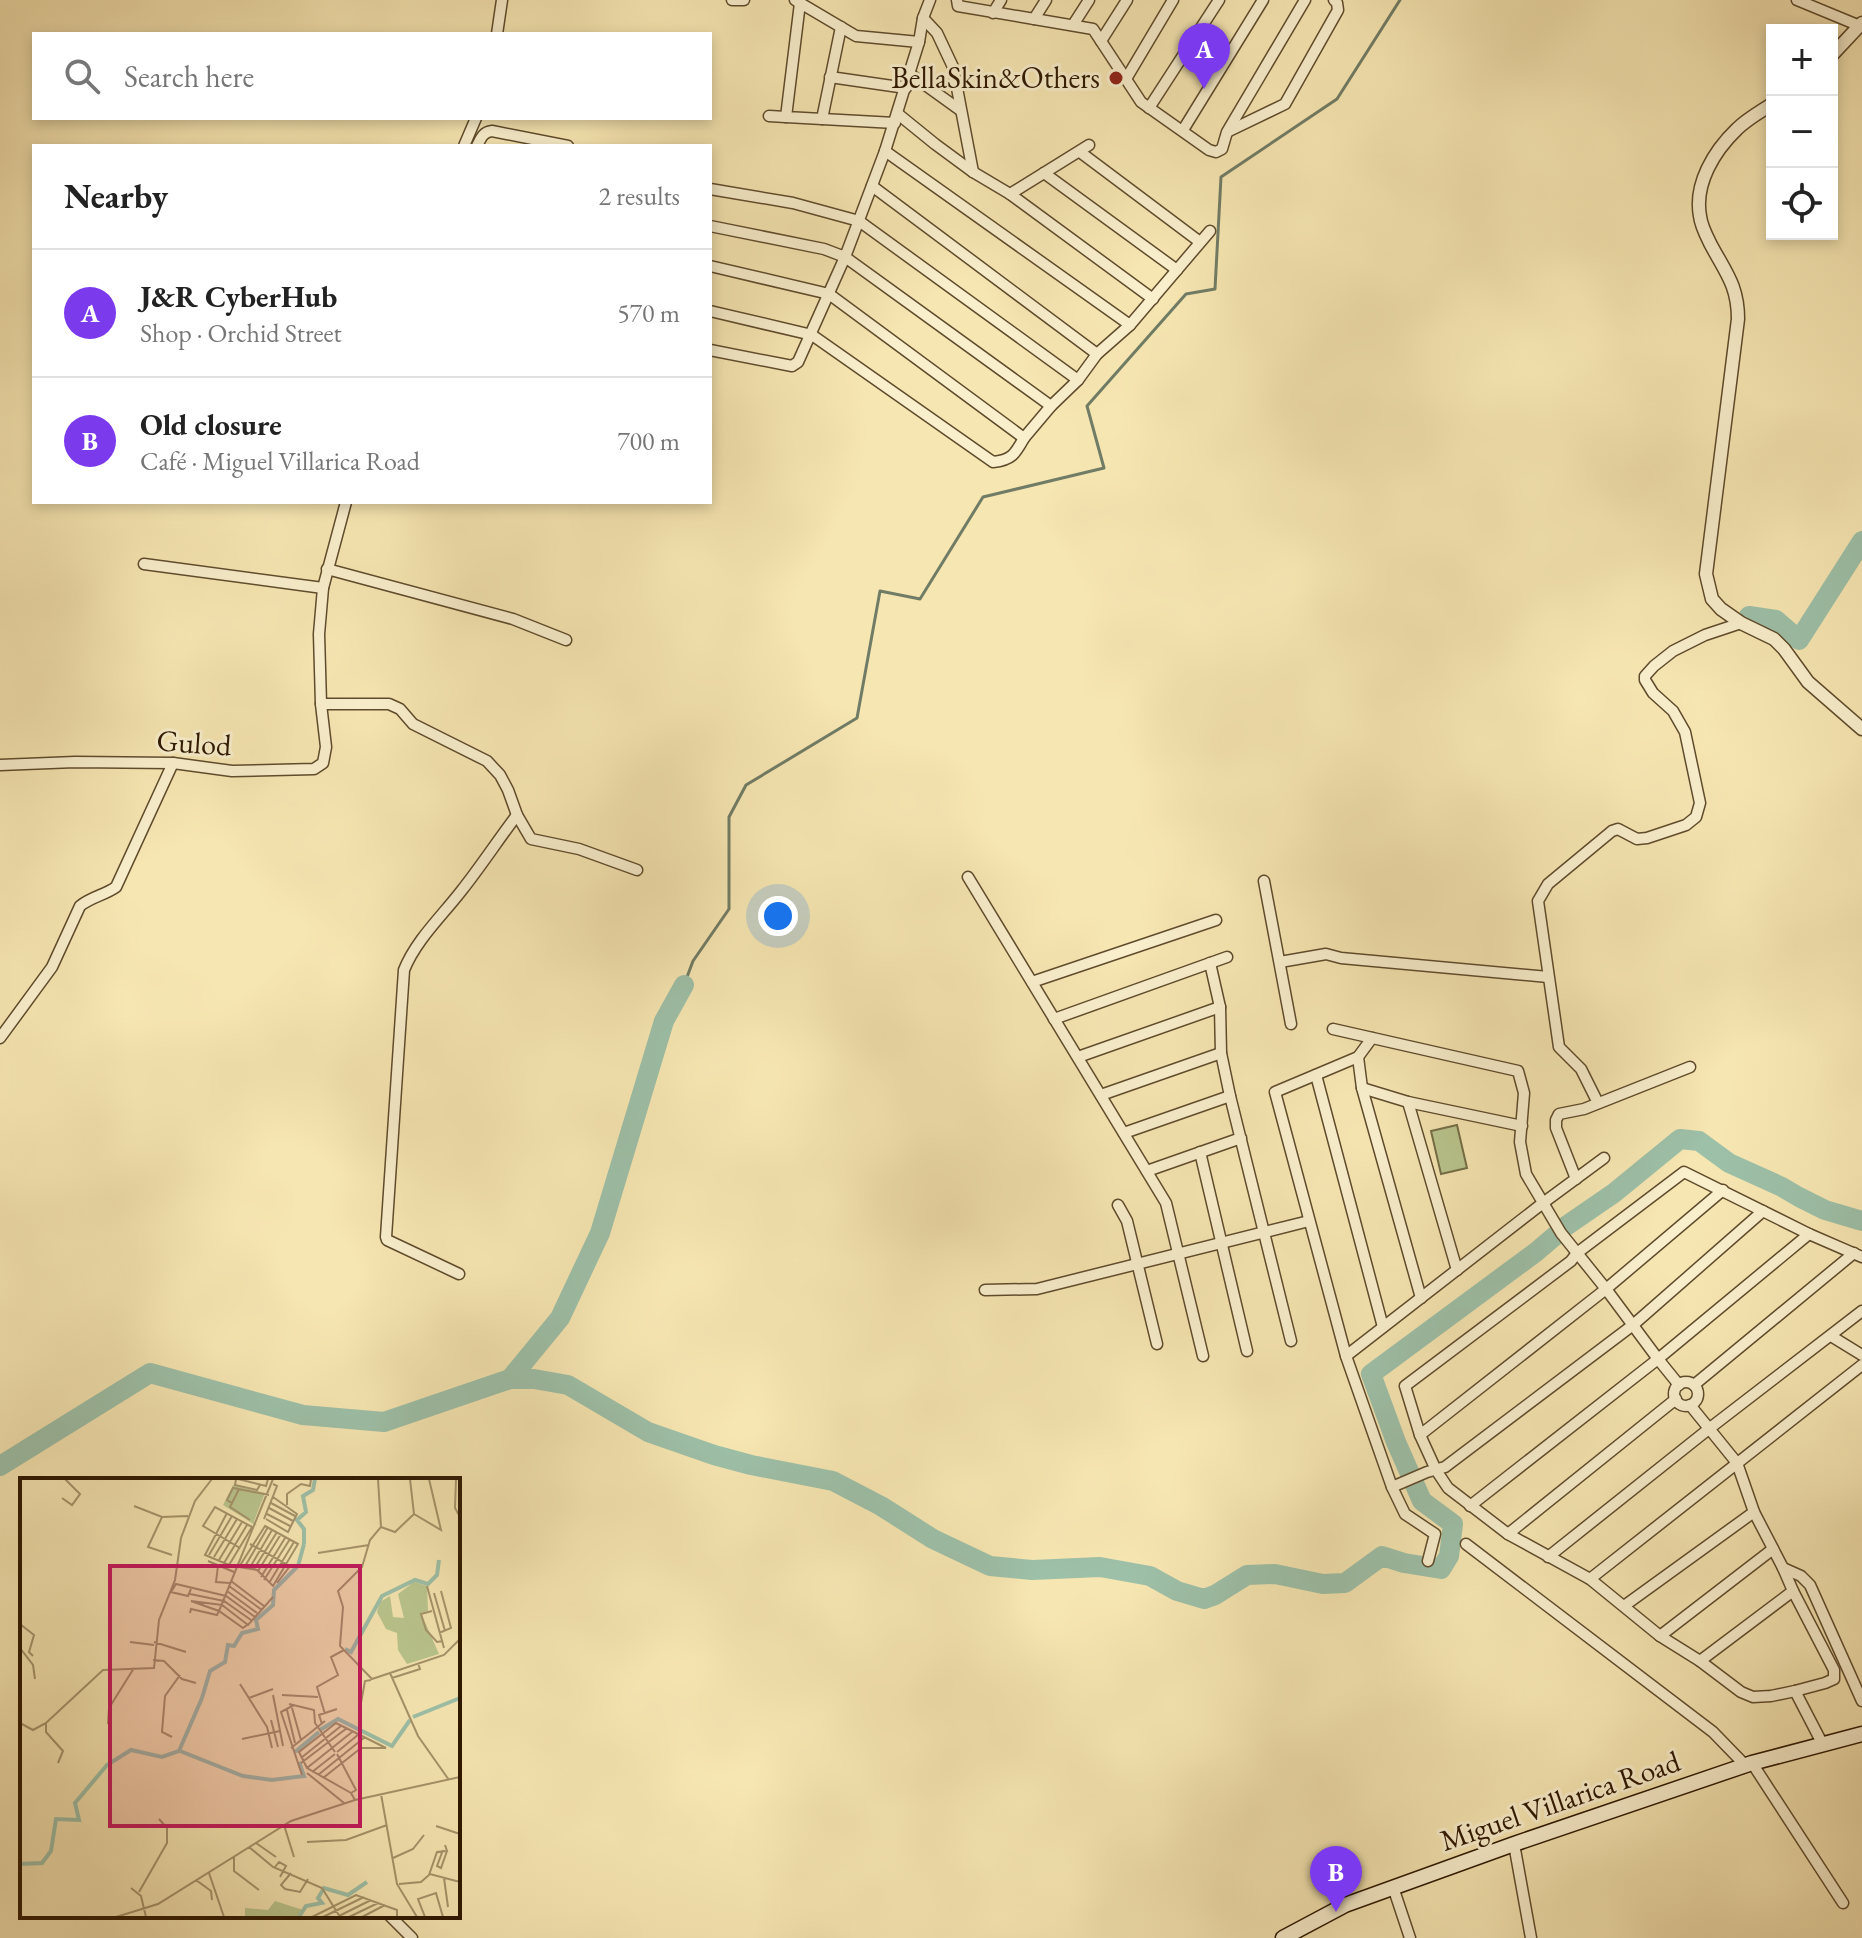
<!DOCTYPE html>
<meta charset="utf-8">
<style>
:root{--surface:#fff;--page:#f2f2f2;--text:#222;--muted:#767676;--line:#e0e0e0;--accent:#7c3aed}
body{margin:0;font-family:"EB Garamond",serif;background:var(--page);color:var(--text)}
.controls{position:absolute;right:24px;top:24px;display:grid;overflow:hidden;border-radius:0px;box-shadow:0 4px 12px #0003}
.controls button{width:72px;height:72px;display:grid;place-items:center;padding:0;border:0;border-bottom:2px solid var(--line);background:var(--surface);color:var(--text);font:40px sans-serif}
.you{position:absolute;left:778px;top:916px;width:28px;height:28px;margin:-20px;border:6px solid #fff;border-radius:50%;background:#1a73e8;box-shadow:0 0 0 12px #1a73e833}
.badge{display:grid;place-items:center;width:52px;height:52px;border-radius:50%;background:var(--accent);color:#fff;font-size:26px;font-weight:700}
.pin{position:absolute;translate:-50% -66px;filter:drop-shadow(0 2px 4px #0008)}
.pin::after{content:'';position:absolute;top:42px;width:28px;height:24px;background:inherit;clip-path:polygon(0 0,100% 0,50% 100%)}
.list{margin:0;padding:0;list-style:none}
h2{display:flex;justify-content:space-between;align-items:center;height:104px;margin:0;padding:0 32px;font-size:34px}
h2 small{font-size:26px;font-weight:400;color:var(--muted)}
.list li{display:grid;grid-template-columns:52px 1fr auto;gap:24px;align-items:center;box-sizing:border-box;height:128px;padding:0 32px;border-top:2px solid var(--line)}
.list b{display:block;font-size:30px;white-space:nowrap}
.list p{margin:0;font-size:26px;white-space:nowrap;color:var(--muted)}
.list em{font-size:26px;font-style:normal;color:var(--muted)}
.icon{flex:none;width:44px;height:44px;fill:none;stroke:currentColor;stroke-width:2;stroke-linecap:round;stroke-linejoin:round}
.map{position:relative;flex:none;width:1862px;height:1938px;overflow:hidden}
.search{position:absolute;background:var(--surface);box-shadow:0 4px 12px #0003;left:32px;top:32px;width:680px;height:88px;display:flex;align-items:center;gap:20px;box-sizing:border-box;padding:0 28px;border-radius:0px;color:var(--muted);font-size:30px}
.panel{position:absolute;background:var(--surface);box-shadow:0 4px 12px #0003;left:32px;top:144px;width:680px;height:360px;border-radius:0px}
.map>svg:first-child{display:block}
.grass{fill:#bac68e;stroke:#746e47;stroke-width:2}
.lines{fill:none;stroke-linecap:round;stroke-linejoin:round}
.stream{stroke:#707c65;stroke-width:3}
.river{stroke:#9dc0a8;stroke-width:20}
.minor-casing{stroke:#5f4b2c;stroke-width:13}
.tertiary-casing{stroke:#5f4b2c;stroke-width:15}
.secondary-casing{stroke:#2d1700;stroke-width:17}
.minor{stroke:#f9efcd;stroke-width:10}
.tertiary{stroke:#f9efcd;stroke-width:12}
.secondary{stroke:#f9efcd;stroke-width:14}
.poi-dot{fill:#8f2418;stroke:#f9efcd;stroke-width:3}
.labels{text-anchor:middle;stroke-width:6;stroke-linejoin:round;paint-order:stroke}
.poi-label{font-size:30px;fill:#2d1700;stroke:#f9efcd;text-anchor:end}
.street-label{font-size:30px;fill:#2d1700;stroke:#f9efcd}
.inset-river{fill:none;stroke:#9dc0a8;stroke-width:4}
.inset-road{fill:none;stroke:#a6936b;stroke-width:2}
.view{fill:#c2185b;fill-opacity:0.15;stroke:#c2185b;stroke-width:4}
.inset-edge{fill:none;stroke:#2d1700;stroke-width:4}
</style>
<div class="map">
<svg width="1862" height="1938" viewBox="0 0 1862 1938">
<rect width="100%" height="100%" fill="#f6e6b2"/>
<filter id="stains"><feTurbulence type="fractalNoise" baseFrequency=".0025" numOctaves="4"/><feColorMatrix values="0 0 0 0 .2 0 0 0 0 .09 0 0 0 0 .02 0 0 0 .5 -.17"/></filter>
<radialGradient id="worn" r=".72"><stop offset=".6" stop-color="#630" stop-opacity="0"/><stop offset="1" stop-color="#630" stop-opacity=".3"/></radialGradient>
<polygon class="grass" points="1457,1125 1467,1168 1441,1174 1431,1131"/>
<g class="lines">
<polyline class="stream" points="684,985 693,961 729,909 729,817 746,785 857,718 880,591 920,599 983,497 1104,468 1087,406 1186,294 1215,289 1221,177 1337,99 1400,0"/>
<g class="river">
<polyline points="1749,616 1776,620 1799,640 1862,541"/>
<polyline points="1566,1226 1614,1193 1680,1139 1699,1141 1729,1163 1782,1187 1799,1197 1825,1210 1862,1221"/>
<polyline points="510,1379 534,1379 568,1385 648,1432 714,1455 751,1465 833,1481 881,1506 933,1539 990,1566 1032,1570 1100,1567 1150,1576 1177,1591 1204,1599 1215,1595 1247,1575 1275,1574 1323,1584 1345,1583 1382,1556 1404,1563 1441,1569 1449,1556 1453,1524 1422,1501 1396,1442 1371,1374 1536,1252 1556,1235"/>
<polyline points="0,1466 150,1373 303,1415 384,1422 510,1379 560,1318 600,1233 664,1021 684,985"/>
</g>
<defs>
<g id="minor">
<polyline points="732,0 744,0"/>
<polyline points="795,0 856,36 919,42"/>
<polyline points="957,0 958,6 1093,29 1141,102 1209,150 1216,152 1222,149 1227,132 1305,0"/>
<polyline points="1797,0 1860,26"/>
<polyline points="800,3 786,117 895,123"/>
<polyline points="993,13 1001,0"/>
<polyline points="923,18 937,33 953,67 973,172"/>
<polyline points="1034,19 1046,0"/>
<polyline points="1073,25 1089,0"/>
<polyline points="497,34 502,0"/>
<polyline points="1101,41 1127,0"/>
<polyline points="910,74 960,110"/>
<polyline points="830,77 906,88"/>
<polyline points="1126,79 1173,0"/>
<polyline points="1149,108 1219,0"/>
<polyline points="898,114 935,144 973,172 1010,194 1153,299"/>
<polyline points="769,116 786,117"/>
<polyline points="822,119 841,27"/>
<polyline points="1183,130 1263,0"/>
<polyline points="1229,131 1285,104 1338,10 1337,3 1334,0"/>
<polyline points="464,146 476,118"/>
<path d="M477,146c4,-8 6,-14 15,-15l76,15"/>
<polyline points="885,151 1130,325"/>
<polyline points="1080,152 1200,242"/>
<polyline points="1044,173 1177,270"/>
<polyline points="872,186 1097,354"/>
<polyline points="710,189 793,203 859,221 1078,380"/>
<polyline points="1010,194 1089,145"/>
<polyline points="710,226 824,249 845,257 1051,406"/>
<polyline points="710,266 829,294 1024,438 1051,406 1078,380 1097,354 1130,325 1210,231"/>
<path d="M710,311l102,24 181,127c19,-2 22,-8 31,-24"/>
<polyline points="710,350 792,366 798,362 845,257 885,151 919,42 923,18 930,0"/>
<polyline points="144,564 323,588"/>
<polyline points="327,569 513,619 566,640"/>
<polyline points="321,704 389,704 400,709 413,724 487,761 500,775 508,790 517,815 531,839 579,849 637,870"/>
<polyline points="0,765 75,762 173,763 232,771 314,769 323,763 326,747 321,704 319,634 323,588 346,502"/>
<polyline points="968,877 1166,1203 1203,1356"/>
<polyline points="1264,881 1291,1024"/>
<polyline points="1280,962 1326,954 1341,958 1548,977"/>
<polyline points="1210,963 1220,1007 1221,1053 1230,1096 1291,1341"/>
<polyline points="1032,982 1216,920"/>
<polyline points="1054,1019 1227,957"/>
<polyline points="1333,1029 1518,1071 1524,1093 1520,1142 1526,1174 1561,1233 1606,1289 1658,1359 1679,1385"/>
<path d="M0,1038l52,-71 28,-61c11,-9 25,-11 36,-19l57,-124"/>
<polyline points="1372,1038 1358,1057 1275,1092 1346,1356 1392,1487 1405,1514 1435,1534 1428,1561"/>
<polyline points="1078,1057 1220,1007"/>
<polyline points="1358,1057 1362,1088 1421,1298"/>
<polyline points="1316,1075 1383,1327"/>
<polyline points="1362,1088 1408,1102 1522,1126"/>
<polyline points="1101,1095 1221,1053"/>
<polyline points="1408,1102 1457,1270"/>
<polyline points="1598,1103 1581,1069 1559,1047 1538,901 1548,884 1612,831 1618,829 1637,839 1647,838 1686,825 1696,817 1700,803 1685,732 1673,711 1653,693 1645,680 1645,676 1654,666 1673,651 1705,635 1741,623"/>
<polyline points="1124,1133 1230,1096"/>
<polyline points="1200,1152 1247,1351"/>
<polyline points="1147,1171 1241,1138"/>
<polyline points="1576,1179 1556,1128 1556,1120 1559,1114 1584,1109 1690,1067"/>
<polyline points="1118,1205 1127,1221 1157,1344"/>
<path d="M459,1274l-72,-34 -1,-3 18,-267c12,-30 38,-54 58,-80 19,-24 36,-50 55,-75"/>
<polyline points="985,1290 1037,1289 1309,1221"/>
<polyline points="1831,1336 1862,1355"/>
<polyline points="1346,1356 1543,1203 1604,1158"/>
<circle cx="1686" cy="1394" r="12"/>
<polyline points="1694,1385 1854,1253"/>
<polyline points="1690,1405 1737,1463 1754,1512 1783,1568 1793,1591 1834,1670 1834,1679 1825,1683 1795,1691 1771,1696 1753,1697 1741,1692 1700,1661 1660,1636 1590,1579 1508,1534 1448,1488 1436,1470 1420,1435 1405,1386 1571,1261 1577,1253 1684,1172 1809,1234 1862,1257"/>
<polyline points="1420,1435 1606,1289 1723,1190"/>
<polyline points="1392,1487 1427,1472 1445,1467 1633,1325 1763,1211"/>
<polyline points="1470,1506 1658,1359 1809,1234"/>
<polyline points="1508,1534 1676,1399"/>
<polyline points="1466,1544 1713,1732 1745,1765"/>
<polyline points="1548,1557 1710,1428 1862,1311"/>
<polyline points="1783,1568 1801,1576 1810,1585 1862,1701"/>
<polyline points="1590,1579 1862,1365"/>
<polyline points="1624,1606 1754,1512"/>
<polyline points="1660,1636 1773,1549"/>
<polyline points="1700,1661 1793,1591"/>
<polyline points="1795,1691 1822,1743"/>
<polyline points="1752,1763 1843,1903"/>
<polyline points="1514,1844 1531,1938"/>
<polyline points="1393,1887 1410,1938"/>
<polyline points="390,1916 412,1938"/>
</g>
<g id="tertiary">
<polyline points="1832,55 1862,23"/>
<path d="M1772,104c-12,8 -25,15 -35,25 -23,22 -43,55 -37,87 1,10 7,21 11,29 15,28 27,41 27,74l-32,255 6,25 9,10 20,14 33,16 10,10 24,33 54,47"/>
</g>
<polyline id="secondary" points="1283,1938 1345,1905 1514,1844 1752,1763 1862,1734"/>
</defs>
<use href="#minor" class="minor-casing"/>
<use href="#tertiary" class="tertiary-casing"/>
<use href="#secondary" class="secondary-casing"/>
<use href="#minor" class="minor"/>
<use href="#tertiary" class="tertiary"/>
<use href="#secondary" class="secondary"/>
</g>
<circle class="poi-dot" cx="1116" cy="78" r="8"/>
<g class="labels">
<g class="poi-label">
<text x="1100" y="88">BellaSkin&amp;Others</text>
</g>
<g class="street-label">
<text transform="translate(194 743) rotate(4)" y="10">Gulod</text>
<text transform="translate(1560 1801) rotate(-19)" y="10">Miguel Villarica Road</text>
</g>
</g>
<g transform="translate(20 1478)">
<rect width="440" height="440" fill="#f6e6b2"/>
<path d="M213,7l32,8 -11,28 3,5 -34,-21zM255,423l28,9 -5,7h-53v-9l23,2z" fill="#bac68e"/>
<path d="M394,104l13,4 1,25 -7,2 18,41 -32,10 -9,-14 -1,-17 -11,-4 -9,-17 3,-10 10,-6 3,21 11,1 -6,-24z" fill="#bac68e"/>
<path class="inset-river" d="M284,66v-15l-7,-9 9,-8 -3,-16 10,-6 2,-11M325,171l6,3 31,-56 33,-16 13,4 9,-9 2,-15M182,220l8,-27 15,-9 3,-17 6,1 8,-13 16,-4 -2,-9 17,-15 1,-15 24,-24 6,-22M393,239l47,-19M300,252l18,-11 54,27 18,-26M160,273l63,25 29,4 32,-4 -5,-14M275,274l24,-20M0,386l22,-1 9,-12 5,-32 23,1 -4,-17 32,-38 24,-15 31,7 17,-6 23,-53M279,439l7,-11 16,-3 -4,-5 6,-10 24,7 19,-13"/>
<path class="inset-road" d="M216,1l-1,6 22,5 3,-5M218,1l28,7 2,-7M358,1l3,48 -11,13 -8,27 -24,24 5,16 -3,39 32,33 72,-24 16,-16M390,1l4,35 27,16 -12,-51M436,1l-1,29 5,9M219,11l-9,18 20,13M42,20l10,7 8,-11 -15,-15M212,25l-5,-3 6,-12 36,7M251,25l24,13M267,27v-11l14,-10 9,2 1,-7M114,28l28,11 26,-1M249,30l24,13M207,35l-22,42 24,10 23,-38M247,36l23,12M142,39l-14,30 24,8M244,41l13,-33 -4,-2M246,41l22,13 9,-18 -24,-17M245,48l33,18 -25,42 -16,-16 -18,-3zM361,49l14,5 19,-18M230,66l40,22 -13,17M220,70l-37,-22 12,-19 39,21M298,75l51,-8M189,77l23,-39M194,79l23,-38M199,82l23,-38M188,83l26,11M204,85l23,-38M198,88l-2,16 14,1M224,90l24,-41M229,91l23,-39M234,91l23,-37M238,93l23,-37M241,99l24,-39M244,102l26,-41M211,103l33,25M249,105l25,-41M209,108l33,24M407,108l17,62M171,111l-3,7 -17,-4 5,-8 50,12 29,21M207,113l30,22M414,115l11,38M170,116l34,7 27,19M171,123l31,4 26,20 25,-28M171,123l28,10 24,17 4,-3M199,133l54,-132M412,133l-11,3 5,16 11,12 6,-1M170,135l1,-4 26,6 2,-4M0,146l14,11 -5,17 4,4M419,155l12,-5 -10,-37M110,164l24,3M134,164l32,10M0,170l13,17 2,14M133,182l11,1 18,18 14,4M370,195l28,63 31,44M372,200l28,-9 -2,-6M220,206l27,43 5,21M253,217l10,51M262,217l36,2M229,220l24,-9M341,225l4,-22 6,-1M269,226l25,6 1,13 20,29M274,227l-13,7 21,63M272,230l9,32M267,232l8,33M305,236l-8,-27 21,-12 -7,-18 13,-7M251,242l7,27M0,245l13,7 13,-7 57,-53 51,-2 5,-48 16,-40 6,-42 14,-37 17,-22M26,245v9l17,19 -5,12M88,246l1,-16 25,-40M302,246l-3,-9 18,-6M152,259l-10,-5 3,-36 15,-21M222,261l38,-8M271,270l34,-27M341,270h25M317,274l22,-18M317,276l19,36 -5,3 4,7M281,280l40,-32M281,285l46,-35M287,290l45,-36M292,294l23,-18M287,295l37,30M298,297l47,-38M303,300l38,-30M331,315l-44,-25 -8,-16 37,-29 50,25M361,316l16,90 20,33M264,347l10,32M416,348l24,8M287,364l39,-2 41,-15M236,365l20,14M229,369l24,20 49,21 18,29M423,372l-6,16 4,2 6,-17M214,379v14l25,19M373,380l20,-9 11,-14M255,389l4,-5 7,4 -6,11M189,395l15,44M271,395l-10,12 4,4 15,3 8,-13M409,397l8,-23 10,-1 -2,-6M424,400l4,29M176,402l15,11 1,9M379,406l22,-2 9,-8 30,8M111,410l10,8 5,21M119,414l28,-49v-15l-8,-9M96,439l42,-13 133,-83 64,-21 105,-23M292,439l44,-22 41,15v7M303,439l41,-20M317,439l34,-17M329,439l29,-14M342,439l23,-12M405,439l-7,-18 18,-6 7,24"/>
<path class="view" d="M90,88h250v260h-250z"/>
<rect width="440" height="440" class="inset-edge"/>
</g>
<rect width="100%" height="100%" filter="url(#stains)"/>
<rect width="100%" height="100%" fill="url(#worn)"/>
</svg>
<div class="controls">
<button>+</button>
<button>−</button>
<button><svg class="icon" aria-label="locate" viewBox="0 0 24 24"><circle cx="12" cy="12" r="6"/><path d="M12 2v4M12 18v4M2 12h4M18 12h4"/></svg></button>
</div>
<div class="you"></div>
<div class="pin badge" style="left:1204px;top:89px">A</div>
<div class="pin badge" style="left:1336px;top:1912px">B</div>
<div class="search"><svg class="icon" aria-label="search" viewBox="0 0 24 24"><circle cx="10" cy="10" r="6"/><path d="M15 15l6 6"/></svg>Search here</div>
<section class="panel">
<h2>Nearby<small>2 results</small></h2>
<ul class="list">
<li><span class="badge">A</span><div><b>J&amp;R CyberHub</b><p>Shop · Orchid Street</p></div><em>570 m</em></li>
<li><span class="badge">B</span><div><b>Old closure</b><p>Café · Miguel Villarica Road</p></div><em>700 m</em></li>
</ul>
</section>
</div>
